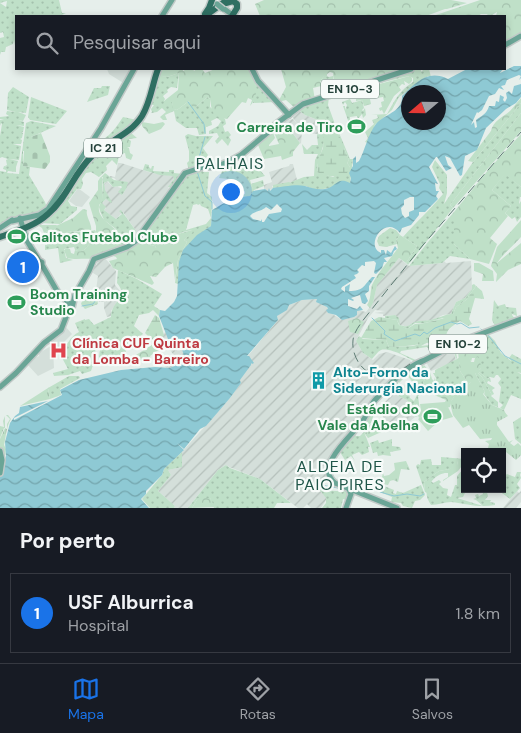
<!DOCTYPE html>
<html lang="pt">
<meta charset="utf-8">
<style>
:root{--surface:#171b24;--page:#20242c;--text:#f1f3f6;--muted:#9ea1a6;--line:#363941;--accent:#1a73e8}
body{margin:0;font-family:"DM Sans",sans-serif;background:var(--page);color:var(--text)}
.controls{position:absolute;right:15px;bottom:15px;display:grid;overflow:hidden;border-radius:0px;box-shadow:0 2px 8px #0003}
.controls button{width:45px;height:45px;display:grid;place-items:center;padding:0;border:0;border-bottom:1px solid var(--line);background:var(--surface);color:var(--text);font:25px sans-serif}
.compass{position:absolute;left:401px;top:85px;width:45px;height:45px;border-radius:50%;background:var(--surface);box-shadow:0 2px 8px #0003;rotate:250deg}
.you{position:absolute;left:230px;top:191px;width:18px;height:18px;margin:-12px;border:4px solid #fff;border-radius:50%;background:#1a73e8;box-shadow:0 0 0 8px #1a73e833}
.badge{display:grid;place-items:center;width:32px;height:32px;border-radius:50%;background:var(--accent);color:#fff;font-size:16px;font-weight:700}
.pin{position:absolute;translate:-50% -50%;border:2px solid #fff;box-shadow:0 1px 5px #0006}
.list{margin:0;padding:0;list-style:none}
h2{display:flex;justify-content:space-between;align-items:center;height:65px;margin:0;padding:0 20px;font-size:21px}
h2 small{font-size:16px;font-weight:400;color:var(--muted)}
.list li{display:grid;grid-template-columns:32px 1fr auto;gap:15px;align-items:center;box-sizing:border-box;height:80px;margin:0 10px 10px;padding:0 10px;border:1px solid var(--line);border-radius:0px}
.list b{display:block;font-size:19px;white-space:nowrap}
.list p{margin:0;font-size:16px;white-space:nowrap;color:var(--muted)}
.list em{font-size:16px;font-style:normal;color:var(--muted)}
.icon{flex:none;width:28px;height:28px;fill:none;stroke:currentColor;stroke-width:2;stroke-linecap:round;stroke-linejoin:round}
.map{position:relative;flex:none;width:521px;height:508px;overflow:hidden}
.search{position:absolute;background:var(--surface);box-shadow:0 2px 8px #0003;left:15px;right:15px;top:15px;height:55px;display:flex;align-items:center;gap:12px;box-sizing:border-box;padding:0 18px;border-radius:0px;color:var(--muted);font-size:19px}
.sheet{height:155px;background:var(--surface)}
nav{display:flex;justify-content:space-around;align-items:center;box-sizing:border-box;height:70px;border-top:1px solid var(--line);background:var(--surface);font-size:14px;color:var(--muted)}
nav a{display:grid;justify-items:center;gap:2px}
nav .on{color:var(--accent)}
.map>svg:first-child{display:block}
.built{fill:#d4dfda}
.industrial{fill:url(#industrial-furrows)}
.grass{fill:url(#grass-dots);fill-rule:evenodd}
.forest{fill:url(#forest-crowns)}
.wetland{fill:url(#wetland-marsh)}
.cemetery{fill:url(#cemetery-stones)}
.park{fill:url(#park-tufts)}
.pitch{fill:#bfe0c8}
.water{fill:url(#water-waves);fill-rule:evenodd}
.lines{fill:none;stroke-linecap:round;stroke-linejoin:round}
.stream{stroke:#8ec9d4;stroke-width:1}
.major-casing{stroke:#c2cac8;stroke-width:8}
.highway-casing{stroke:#c2cac8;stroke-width:9}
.major{stroke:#6aa596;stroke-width:5}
.highway{stroke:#2f6f62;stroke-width:6}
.rail{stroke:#5f7d75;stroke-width:1;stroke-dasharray:10 5;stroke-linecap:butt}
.major-bridge-casing{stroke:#c2cac8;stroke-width:8;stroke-linecap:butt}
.major-bridge{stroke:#6aa596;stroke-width:5}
.labels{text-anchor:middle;stroke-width:4.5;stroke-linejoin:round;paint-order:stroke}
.shield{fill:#f7fbf9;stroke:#637a73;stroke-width:1}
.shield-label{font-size:12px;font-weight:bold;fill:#24423a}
.leisure-label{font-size:14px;font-weight:bold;fill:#27864d;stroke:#f7fbf9;text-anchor:end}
.health-label{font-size:14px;font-weight:bold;fill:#be3a42;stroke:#f7fbf9;text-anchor:start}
.culture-label{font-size:14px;font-weight:bold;fill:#0d838f;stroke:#f7fbf9;text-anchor:start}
.quarter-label{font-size:16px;letter-spacing:1px;fill:#1f5548;stroke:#f7fbf9}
</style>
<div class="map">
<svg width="521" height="508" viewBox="0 0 521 508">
<defs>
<pattern id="industrial-furrows" width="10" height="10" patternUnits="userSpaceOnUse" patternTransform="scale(1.25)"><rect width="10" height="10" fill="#d4dfda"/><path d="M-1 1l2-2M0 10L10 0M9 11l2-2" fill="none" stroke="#b6c1bc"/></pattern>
<pattern id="grass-dots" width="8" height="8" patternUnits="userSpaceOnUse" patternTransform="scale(1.25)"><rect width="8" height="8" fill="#bfe0c8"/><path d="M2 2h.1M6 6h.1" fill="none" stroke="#a4c1ad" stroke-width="1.8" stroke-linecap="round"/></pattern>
<pattern id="forest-crowns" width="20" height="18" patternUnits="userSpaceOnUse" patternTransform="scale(1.25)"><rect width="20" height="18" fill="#bfe0c8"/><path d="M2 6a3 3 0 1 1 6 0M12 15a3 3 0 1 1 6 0" fill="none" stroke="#a4c1ad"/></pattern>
<pattern id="wetland-marsh" width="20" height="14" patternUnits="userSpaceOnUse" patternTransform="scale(1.25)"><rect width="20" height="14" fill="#bfe0c8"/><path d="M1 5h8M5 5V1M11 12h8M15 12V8" fill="none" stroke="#a4c1ad"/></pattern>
<pattern id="cemetery-stones" width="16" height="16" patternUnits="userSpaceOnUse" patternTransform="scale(1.25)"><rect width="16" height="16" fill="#bfe0c8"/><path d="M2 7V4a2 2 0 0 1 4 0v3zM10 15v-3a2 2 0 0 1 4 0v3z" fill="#a4c1ad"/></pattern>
<pattern id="park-tufts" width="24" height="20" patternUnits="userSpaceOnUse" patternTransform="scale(1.25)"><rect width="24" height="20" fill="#bfe0c8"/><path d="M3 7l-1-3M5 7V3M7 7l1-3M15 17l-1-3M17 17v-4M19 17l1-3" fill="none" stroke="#a4c1ad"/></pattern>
<pattern id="water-waves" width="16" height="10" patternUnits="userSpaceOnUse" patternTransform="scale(1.25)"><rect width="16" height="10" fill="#8ec9d4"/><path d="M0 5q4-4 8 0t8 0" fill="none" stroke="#74a5ad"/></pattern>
</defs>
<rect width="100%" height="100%" fill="#e6efeb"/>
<g class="built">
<polygon points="107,69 133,69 125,84 109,74"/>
<polygon points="78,188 90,197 82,207 76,206 69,201"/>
<polygon points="65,326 72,334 59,347 48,344"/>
<polygon points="51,346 53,350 54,368 38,376 27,364 32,359 39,356 39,353"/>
</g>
<g class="industrial">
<polygon points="297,109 305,115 323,122 318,134 303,133 302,131 301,144 283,121 287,117 289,120 293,119 298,125 291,115"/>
<polygon points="118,163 121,163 152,173 174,176 174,179 168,188 171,189 136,238 134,234 136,231 123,212 116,219 104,210 106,208 102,204 108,196 104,190 104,184 107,181 113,187 118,187 121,188 122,195 126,189 114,178 110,178 110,176 115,177"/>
<polygon points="290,164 293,164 297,180 291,182 291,183 272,186 273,188 268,191 264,189 264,185 272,182 269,172 289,166"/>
<polygon points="104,257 116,271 115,285 121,292 120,298 111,311 111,316 107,317 104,308 104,302 99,302 96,290 98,276 93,273 94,267 97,264 97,258"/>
<polygon points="399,258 409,266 442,263 444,261 446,263 471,261 472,289 465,298 456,302 451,314 443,315 433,320 416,322 409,327 400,325 395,315 383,316 383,314 375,313 385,311 375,310 368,318 356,341 363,353 373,360 379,354 387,352 410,360 412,365 374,399 362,421 335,451 328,477 321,479 315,486 326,497 326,500 321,508 311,508 307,504 303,508 298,508 260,479 232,468 231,468 226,465 218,470 188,508 174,508 175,506 158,491 171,475 168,470 181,467 182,452 230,398 241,383 240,379 251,364 250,359 247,357 278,320 277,316 289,305 302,300 317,299 319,302 327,307 329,312 342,320 358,310 366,312 373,303 377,284"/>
<polygon points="166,331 180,342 186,359 177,366 170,368 166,368 165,366 176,358 164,342 156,346 154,341 156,338 161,338"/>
<polygon points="453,347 456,361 431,371 425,360"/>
<polygon points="398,385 398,387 395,392 398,396 407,400 415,417 398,431 391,427 391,423 387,423 378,409 389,398 383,393 386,391 389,393 392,386"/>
<polygon points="517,491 519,493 521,491 521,502 516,508 503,508"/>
</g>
<g class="grass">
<polygon points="0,0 59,0 62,13 66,13 60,16 16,16 16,51 14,40 13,44 6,47 5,52 1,52 0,55 0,38 4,37 3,32 0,33 0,3 6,7 7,1 0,3"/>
<path d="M413,69h7l2,3 1,-3h6l2,8 -3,-1 -29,21 -7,13 -17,15 -7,18 -3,-1 3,-4 -3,-6 9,-8 -2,-4 6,-2 -1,-3h-6l16,-1c7,-13 13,-24 26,-32v-4l-4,-2 -29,7 -28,10 -1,-2z"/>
<polygon points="179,73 177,88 171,87 167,90 168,92 163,96 165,99 164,101 172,102 174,109 177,110 189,101 196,107 207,97 210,99 210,107 225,119 226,124 223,126 225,132 228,131 231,135 229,137 231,140 228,146 222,139 217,144 215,141 219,137 217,133 209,134 209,131 218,126 221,121 217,118 211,121 212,125 206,127 206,134 199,135 197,128 186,128 176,121 174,111 165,115 167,120 163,120 160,117 166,112 162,108 157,112 151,113 152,112 151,109 154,105 149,105 156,75 167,77"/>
<polygon points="324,75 329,77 333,76 333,94 323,97 320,83"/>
<polygon points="256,80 275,102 253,103"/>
<polygon points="102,86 110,86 108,95 87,102 94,88 101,88"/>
<polygon points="13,87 29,97 26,113 18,112 26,115 23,121 18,120 24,122 24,126 16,125 24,127 23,132 21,132 23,133 22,138 20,139 22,140 21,144 13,144 21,146 19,160 9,159 18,161 16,167 16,172 8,171 7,173 19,174 26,123 31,121 56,126 31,137 31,151 23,151 23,166 30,167 29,175 45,202 47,208 44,212 23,216 18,215 17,218 0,227 0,171 6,172 6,170 3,169 4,166 8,167 5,166 7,165 6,160 8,159 2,157 0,158 0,136 2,124 1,123 0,126 0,120 4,119 0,119 0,117 9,116 6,114 7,111 16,112 7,110 8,93"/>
<polygon points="31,97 67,111 56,124 30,120 28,117"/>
<polygon points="329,97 328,105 336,127 317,135 323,122 305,115 297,109"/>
<polygon points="350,99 352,103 362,100 364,108 362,110 363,111 365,108 366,115 363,118 362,114 358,119 357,116 350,117 350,126 343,106 345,106 345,110 347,105 345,102 343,105 342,102"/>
<path d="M521,103v10l-71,92 3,3 -45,57 -2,-2 11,-17 -14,-9c13,-15 27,-27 40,-43l-4,-6 1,-4 -8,-17 3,-7 12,15v18l-3,11 29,-42z"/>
<path d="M123,117l14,3c-11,12 -26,18 -38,28 -24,21 -41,70 -75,76l-1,-6 19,-3 43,-60 3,1 5,-5 -4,-4 3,2 6,-6 -1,-2c12,-2 20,-15 26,-24z"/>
<polygon points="140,121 142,121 129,134 119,140 125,144 125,147 119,156 117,165 112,160 106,166 107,170 99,177 91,172 86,173 82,179 83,184 81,189 77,189 68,201 71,206 77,207 77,210 60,224 40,223 58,205 89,160 101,151 125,135"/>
<path d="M337,128l13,31h3l-3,24 -19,5 -16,2 -9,-4 -33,2v-3l16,-3 2,1v-1l13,-5 10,-1 1,-16 3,-6h-14l-2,-10 5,6 5,-5h6l-1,-10zM324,142l14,7 6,-1 5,12 -2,3 3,4 -17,10 -16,-5c0,-11 5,-20 7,-30z"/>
<polygon points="188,134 196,136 213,136 203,148 208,155 203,161 206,166 189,171 187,163 189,161 189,151 185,136"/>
<polygon points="242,161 245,165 252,161 265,176 250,180 253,190 251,184 263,180 264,186 254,190 250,197 237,196 245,194 245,191 241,193 239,191 235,193 234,192 239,189 236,180 219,178 223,169"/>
<polygon points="145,164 149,165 149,167 151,169 152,166 154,166 153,171 169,172 169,170 174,170 174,173 183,174 172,188 168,187 174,179 173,176 160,175 143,170"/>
<path d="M202,168l1,4h6l-2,21 5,4 -1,29 -14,10 -19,48 -3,-1 3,-23 9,-18 -3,-2 8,-8v-2l-9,2 -10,4 -2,-2 -7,4v2l-7,8 -3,-3 -3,1 -4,-7 -5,-1 43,-63zM197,204l1,1 2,-1 1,2 7,3 3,9 -5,6 -20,6 7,-25z"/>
<path d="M105,173l9,7 14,2 -2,7 -4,6 -4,-3 4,-5 -1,-1 -8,1 -5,-6 -4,2 1,7 7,12 -1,1 -5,-4 -4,4 4,4 -2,3 12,9 6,-5 -3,-3 2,-1 15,21 -2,3 2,4 12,-17 -1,-4c1,5 -2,9 -5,14 -15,23 -33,14 -49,28l4,-7 8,-3 5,2 11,-4 -3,-9 -2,-1c-7,1 -15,0 -21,3 -9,3 -8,15 -20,10l-1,-3 -10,2 2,9 7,2 -13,3 -2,-15 -13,2v-5h2l-2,-7h-1l1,-3 -3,-7 -3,-2 1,-1h18l-2,1 1,3 -4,3 -2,-3 -7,4 8,5 3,-2 3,1 7,-6 22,1 8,-2 1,2h6l2,3 14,-1 -2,-5 -12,-9 -4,-9 -1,-4 3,-8 1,-22 -4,2z"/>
<polygon points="505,173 521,187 521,197 520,197 519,204 521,201 521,217 517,222 515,217 512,219 505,213 511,206 492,190"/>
<polygon points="454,212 454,244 470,259 450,256 442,263 409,266 428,242"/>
<polygon points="390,228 396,230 400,235 396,240 397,244 386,247 379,246 377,241 379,236"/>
<path d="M118,270l19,9 25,15 -8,12 6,4 -1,6 -6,-6 -4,3 -10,2 -5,11 9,8 -18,15 3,9 -28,1 -1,-2 1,-8 -2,-5 -3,3 1,9 -5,15 -9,3 -2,-3 -12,4 -14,1 -1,-3 15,-4 -8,-15c6,-7 10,-18 19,-22l-4,-9 10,-4v1l4,-1 5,6 17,-8c0,-17 19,-18 6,-34z"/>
<path d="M474,284l2,2 -10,14 -10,7 -3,7 -9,5 -1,-1 -18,5h-10l-8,6 -7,-3 -3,-6 -12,-2v-2l10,-1 4,3 1,7c9,3 8,0 15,-3 5,-2 11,-1 16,-2 7,-2 13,-5 20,-6l5,-12 9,-4 7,-9v-4z"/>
<polygon points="494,300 498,306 505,304 506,307 516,308 517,316 512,314 512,315 515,319 521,317 495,326 492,320"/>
<polygon points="487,333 495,341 501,353 511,361 509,358 512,354 521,359 521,373 517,372 521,374 521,399 511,395 504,410 500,408 503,405 499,402 501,387 498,383 501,379 498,375 496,375 494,378 490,377 488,379 479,372 475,372 475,370 481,369 478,358 472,358 471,362 468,355 470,349 476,349 478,341 482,343 484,339 479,337"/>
<path d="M359,336l4,3 23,1 3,7 24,-1 17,-5 -9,5 16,-2 -3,3 21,-7 1,1 -2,3 -20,10 -7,-7 -26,4 -1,2 18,8 -2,2c-6,-5 -27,-16 -35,-13 -4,2 -6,6 -9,9l-9,-6 -7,-12z"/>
<polygon points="459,358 460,371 468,383 466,384 462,381 445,389 435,382 436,378 433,373 435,373 435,370"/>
<polygon points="418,364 419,365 422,364 428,373 423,383 436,390 432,394 430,392 424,392 421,387 418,389 407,375 399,383 398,382 398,385 392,386 389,394 386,391 408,370 412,369 412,367"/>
<path d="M475,373h3c7,6 9,14 14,22l-1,1 7,6v5l-6,-2 -8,-11 1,-2z"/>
<polygon points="69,376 79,376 80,378 60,389 61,395 50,399 48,388"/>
<polygon points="405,384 411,392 409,393 410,398 414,401 417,395 421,394 418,396 420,411 419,412 418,405 416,404 415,412 418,416 415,417 407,400 398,396 404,389"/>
<polygon points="369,414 374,414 371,423 355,434 356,436 360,436 364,432 370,447 368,447 369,452 362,455 359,452 352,455 355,461 351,456 345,460 338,449"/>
<polygon points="521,417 521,444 515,439 513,422"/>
<polygon points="392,439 392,446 400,447 401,450 390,452 391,456 383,455 378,456 377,452 373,453 370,443 378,440 379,443"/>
<polygon points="182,452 182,467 168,470 171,475 158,491 175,506 174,508 150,508 142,499 162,475 164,469"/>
<polygon points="441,457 465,459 465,462 458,461 457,465 450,469 439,471 424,482 425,492 416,466 418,464 420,465 421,460 431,459 432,465 441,465"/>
<polygon points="226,465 230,468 260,479 291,503 277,503 274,508 214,508 210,498 198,498 192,508 188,508 218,470"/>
<path d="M465,467v22h7l-7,4 -2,4 -6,1 26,8 -7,-6 -3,-1 3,-1 -1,-3 3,-1 1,2 4,-2 -1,-5h4l2,7 -3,4h6l-1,2 5,1v2c-15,3 -28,-1 -44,-3 -6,0 -13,3 -20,3 -6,-9 -6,-15 0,-24l2,2 6,-3 2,2 -2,2 4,4 5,1 -1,6 4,2 4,-12h2v-9z"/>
<polygon points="517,472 521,472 520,475 521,478 517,484 520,488 510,499 502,493 504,491 502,489 502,478 507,474 515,477"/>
<polygon points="421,485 425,495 420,500 415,501 412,508 403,506 401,503 391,502 392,497 380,492 384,486 394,490 393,493 396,494 397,491 403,493"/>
<path d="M319,486l4,4c8,0 19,3 27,0l-3,10 -4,-1 -2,9h-19l4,-5v-5l-8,-10z"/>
</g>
<g class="forest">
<polygon points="264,0 451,0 467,3 447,9 445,9 426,16 260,16 255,4"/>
<polygon points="480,0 521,0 521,35 506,41 505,16 496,16 497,12 492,15 494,16 485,16 488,14 481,14 478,16 433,16"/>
<path d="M159,69h24v2l4,-2h6l1,2 3,-2h5l3,4 10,-4h36c5,10 9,27 -1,37l2,-6 -4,-2 -2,5 -4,-1 -15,17c-16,-3 -15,-8 -17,-20l-3,-2 -11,10 -1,5 -6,-11 -12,9 -4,-1 -1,-7 -8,1v-2l14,-11 1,-17 -12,4 -10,-1z"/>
<polygon points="281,69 408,69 346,88 346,86 342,82 338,82 337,83 338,86 336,87 339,92 333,94 331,87 334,85 333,73 330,72 327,74 327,77 324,76 320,82 321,86 313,88 315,100 295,108 286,100 278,102 286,87"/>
<polygon points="410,76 412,78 412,81 409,84 404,81 405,85 402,84 399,87 401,90 394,96 384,114 382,110 380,111 379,108 382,107 381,102 384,101 383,97 370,99 371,104 364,106 362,100 356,101 356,92 379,84"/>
<path d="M521,98v5l-48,59 -5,-1 23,-30c2,-10 12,-14 19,-20 4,-4 7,-9 11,-13z"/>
<polygon points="521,113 521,131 453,208 450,205"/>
<polygon points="142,122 154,124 163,122 165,124 161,129 149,134 142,126"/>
<polygon points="280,122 282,124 284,122 300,143 293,152 293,156 282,160 281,156 264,159 258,145 272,130 275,138 269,145 269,146 279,144 273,130"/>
<polygon points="130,132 137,138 128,139 131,141 130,147 127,147 129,148 130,153 133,155 131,160 126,158 125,153 122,154 125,145 119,140"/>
<polygon points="521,134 521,187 505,174 492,190 511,206 505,213 508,216 490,238 497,244 489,264 470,259 454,244 454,212 489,169"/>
<path d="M101,177l2,2c-2,7 0,13 -1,20 0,5 -2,3 -3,7 -2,12 12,18 19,26l-2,2 -12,1 -2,-3h-6v-6l-7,-23 9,-13v-9z"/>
<path d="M83,209l4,1c-2,6 6,15 4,21h-25l-8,6 -3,-1 -3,2 -8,-5 7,-4 3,2 2,-2v-3l17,-8z"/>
<path d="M521,220v17c-8,9 -18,17 -24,26l24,-20v21l-13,6 -12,12 1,-8 -6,-8 6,-19z"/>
<polygon points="192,230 193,232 184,240 187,242 178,260 175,280 173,263 165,267 156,277 150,276 154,283 152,285 113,268 109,261 117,259 116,257 108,254 142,238 147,239 151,246 155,245 156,248 158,243 162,240 166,242 178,234"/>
<path d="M400,235l17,11 -11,17 -7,-5 -22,27 -4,18 -3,5 -3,-3c4,-6 3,-13 5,-20 6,-13 18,-26 26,-37l-2,-8z"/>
<path d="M116,237l2,1 3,9 -11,4c-9,-3 -13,1 -18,8 -8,-1 -16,1 -25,-1l-3,-8 3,-2 3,1 1,4 3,1 1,-4c12,5 11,-7 20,-10 6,-3 14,-2 21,-3z"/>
<polygon points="474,263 479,263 493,271 494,281 482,281 483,274 474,271"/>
<polygon points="357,318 364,322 358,334 350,332 348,321"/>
<polygon points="155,343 160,349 150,356 151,358 142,361 134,357 136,355"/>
<path d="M461,343h8c2,8 -1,12 2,19h3l1,-4 3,-1 4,11 -7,4h4l9,7 2,-1 1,4 -3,-1 -1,2 8,5 -3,2 2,4 -2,1c-5,-8 -7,-16 -14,-22h-3l10,19 -2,2 9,11 12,5 3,6 -10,-1 -26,-33c-7,7 -20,13 -21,25l-8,2 -7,-1 -16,10 -2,-5 4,-2 -1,-7 25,-2 1,-2 -14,-6 4,-4 -13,-7 5,-10 -5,-7 1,-1 6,7 2,7 2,2 1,-4v5l10,6 12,-7 6,-1 3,4 2,-1 -8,-12 -2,-19h-2l1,6 -1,1 -3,-12z"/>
<path d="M458,460l7,2 -7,9 -15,10v-1l5,-3v-4c-10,-1 -21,10 -21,20l-2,-1 -1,-10 15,-11 11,-2 2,-5 5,1z"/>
<polygon points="198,498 210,498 215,507 192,508"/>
</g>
<g class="wetland">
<path d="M336,130l7,14 -2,4h3l5,12 -2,3 3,4 -4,8c-11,2 -20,2 -29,-3l1,-12 5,-12 1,-14z"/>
<path d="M476,286l6,5 2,7v1l-9,-1 -6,21 3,5 -4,2 -8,-5c-9,6 -14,8 -14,18 -19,4 -37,8 -57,8l-3,-7 -25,-2 10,-17 8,-4 18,3 2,5 8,4 8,-5 10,-1 20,-5 1,-3 7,-1 3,-7 10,-7z"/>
<polygon points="155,315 159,318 164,335 162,338 158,338 156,341 152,340 145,333"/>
</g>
<polygon class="cemetery" points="41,133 50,156 50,162 45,169 23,166 24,151 31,151 31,137"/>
<g class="park">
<path d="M96,292l2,12 -13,5 -4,-5c2,-7 7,-9 15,-12z"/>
<path d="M474,375c4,8 11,28 20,32 6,3 9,3 14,9l-11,6v3l12,17 4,-2 -3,3 4,3 4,-3 3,3v9l-5,5 -10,-8 -4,9v-9h-15l2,-8 -4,-3 6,-1 1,-2 -12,1 -11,-14 -6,3 -10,-13 -3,-12 7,-11 13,-9z"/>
<polygon points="48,388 50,399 20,406"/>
<path d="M6,415h2l3,4c-5,8 -5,18 -7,26l2,4 -2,14 -2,-10v-6l-1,4 -1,-1v-11l5,-11h-1l-4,10v-12l4,1 -1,-6 2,-5v12l2,1v-5l3,-5z"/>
<polygon points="374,418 375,421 382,427 386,426 388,429 368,438 362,430 372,423"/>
<polygon points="406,461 410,470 401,469 398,482 393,480 390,481 388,485 383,484 383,482 381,481 383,473 384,476 389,475 395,470 394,463"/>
</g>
<polygon class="pitch" points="448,407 453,417 439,421 428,431 418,419 432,409"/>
<path class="water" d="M514,66h7v12l-2,2 2,-4 -2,-1 -12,5 -2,5 -4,1 3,4 -5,-2 -4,6 -6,2 -7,14 -4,3 -1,-1 -6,13 3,-3 1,6 2,-1 -1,-7c5,-4 11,-6 13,-14h6l1,-5 3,1 1,-7 4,2 -1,3 2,2 2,-4 -1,-5 3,-2 3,3 2,-8 7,-2v13l-5,6 -10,6 -20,19 -9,22 -12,6 -3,19 -2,1 -10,-18 -5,-2 3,9 4,3 -6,3 -9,-14h-1l-7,10 9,17 -3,-1 1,8h3l-3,5 2,3 -13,13h-6v3l-8,10 -9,3 -2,5c-15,-19 -36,13 -19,20v-3h3l2,5 1,-5 4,3 4,-7 2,3 -3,2 -2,5 -8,2 3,4h-3l-2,6 -6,6 -2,-1 2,-10 -2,-2 -9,1v4l-3,-1 -5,5 2,2 -2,2 -3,1 2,3 -14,9 -1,2 4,3v-5l5,-3 -1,7c15,0 14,-5 23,-14h3l-6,9v5l-4,3 3,7 -3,3 -3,-1 -2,-8 -9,3 3,2 -1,1 -5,-2v7l9,3 3,-3 3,4 -6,1v4l-3,2 -12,3 -6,-5 -8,-2 -2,-3 2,-1 -1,-2 -11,-5 1,-3 -15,1 -13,5 -2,5 -10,6 1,4 -31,36h2l5,7 -2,1 -1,-1v2l-11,15 1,3 -11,15 -24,28 -6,3 -16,20 -7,-6 7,7 -20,19 -2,6 -16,16v3l-5,5 8,9h-149v-32l6,-20 -1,-14 5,-19 5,-7 4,-3 1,-6 28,-6 -34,17v2l48,-25 -2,-5 19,-10 42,-10 34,-3 15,1 15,-9 -5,-16 -12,-4 -9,-23 1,-6 5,1 9,-9 3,-6 2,-34 4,-12 14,-15 14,-9 1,-16c13,-8 23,-13 38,-14l3,-5 12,-2 3,2 1,-3 1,3 3,-3c9,-1 23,-4 32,-2 7,2 12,4 20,3 11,-1 11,-13 25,-6l1,-5 -2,-5 4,-7v-7l3,-3v7l3,-2c6,-11 9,-27 17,-37 8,-10 27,-12 26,-28 14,-13 25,-27 46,-17l19,-10h36l-3,4zM408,92h30v30h-30zM410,197h4v13l-5,2v4l-4,2 -3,-4 -1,-6 3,-3v-5zM277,204l5,5 -1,3 -12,2 -5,8h-2v-3l-1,2 -8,-2 -3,-3c3,-5 11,-4 16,-9l5,3z"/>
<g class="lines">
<g class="stream">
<polyline points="188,102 204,124 205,133"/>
<polyline points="196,168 205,137"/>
<polyline points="197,171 205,196 212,202 212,209"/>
<polyline points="82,306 93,304 96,300"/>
<polyline points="372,318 385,331 384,334 395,341 415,334 420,336 424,332 427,334 435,328 451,322 457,324 461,323 469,328 479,327"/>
<polyline points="481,329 484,332"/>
<polyline points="487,334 505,356 521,364"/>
<polyline points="320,485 344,489"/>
<polyline points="356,489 375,490"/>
<polyline points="377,491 378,491"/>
<polyline points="380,492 394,496 407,494 420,496 424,494"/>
</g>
<defs>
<g id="major">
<polyline points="223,8 234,16"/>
<polyline points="162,16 172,0"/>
<polyline points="505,45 521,36"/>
<polyline points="252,69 258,81 289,115"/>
<polyline points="276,124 303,104 411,69"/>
<polyline points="20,218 27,241 38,259 38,263"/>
<polyline points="12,221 39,215 48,209 101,128 134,69"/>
<polyline points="0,228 12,220"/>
<polyline points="39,261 42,262 42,265 57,291 69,303"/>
<polyline points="69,310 72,308 75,295 89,271 94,259 127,247 136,241 185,173 203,167 215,167 230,161 241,155 278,124"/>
<polyline points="419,363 462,341 521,319"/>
<polyline points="0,387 16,373 44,343 61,330 68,312 69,304 68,302"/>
<polyline points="0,451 2,460 0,473"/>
<polyline points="346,508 351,494 349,489"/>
<path d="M397,508l-62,-25c-21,-16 16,-47 26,-60 6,-7 8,-16 14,-23 11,-13 31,-33 47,-39"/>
</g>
<g id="highway">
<polyline points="226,3 233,1 237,4 237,8 232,16"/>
<polyline points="205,14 209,8 212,0"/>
<polyline points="205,16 227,0"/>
<path d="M0,237c17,-6 35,-11 48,-23 19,-16 26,-41 44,-58 16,-15 38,-21 50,-40 9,-15 10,-31 16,-47"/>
</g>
</defs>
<use href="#major" class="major-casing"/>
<use href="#highway" class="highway-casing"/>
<use href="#major" class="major"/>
<use href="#highway" class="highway"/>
<path class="rail" d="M410,364c-8,6 -19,12 -29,12 -17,0 -30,-19 -28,-36 1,-8 6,-14 11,-21l59,-74 98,-113"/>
<defs>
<polyline id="major-bridge" points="217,4 223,9"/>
</defs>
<use href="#major-bridge" class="major-bridge-casing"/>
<use href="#major-bridge" class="major-bridge"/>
</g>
<defs>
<symbol id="stadium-bare" viewBox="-9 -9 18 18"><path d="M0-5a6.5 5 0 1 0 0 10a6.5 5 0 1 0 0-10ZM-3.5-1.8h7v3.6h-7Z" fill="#2e9e5b" stroke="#f7fbf9" stroke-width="2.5" paint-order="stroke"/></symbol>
<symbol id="hospital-bare" viewBox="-9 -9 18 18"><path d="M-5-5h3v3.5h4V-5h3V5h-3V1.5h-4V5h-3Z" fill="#e0444e" stroke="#f7fbf9" stroke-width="2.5" paint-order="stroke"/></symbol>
<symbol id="building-bare" viewBox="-9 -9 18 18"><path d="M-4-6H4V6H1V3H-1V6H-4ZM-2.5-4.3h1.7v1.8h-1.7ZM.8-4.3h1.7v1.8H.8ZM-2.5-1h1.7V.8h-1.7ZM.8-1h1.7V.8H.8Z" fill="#0f9aa8" stroke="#f7fbf9" stroke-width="2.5" paint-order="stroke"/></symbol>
</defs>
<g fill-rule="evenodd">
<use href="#stadium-bare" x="344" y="114" width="25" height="25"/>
<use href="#stadium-bare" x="4" y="224" width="25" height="25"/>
<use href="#stadium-bare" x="4" y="290" width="25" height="25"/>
<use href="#hospital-bare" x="46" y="338" width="25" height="25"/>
<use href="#building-bare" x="306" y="368" width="25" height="25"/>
<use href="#stadium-bare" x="420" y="404" width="25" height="25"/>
</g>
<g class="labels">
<g class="shield">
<rect x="321" y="79.5" width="58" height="19" rx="4"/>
<rect x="84" y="138.5" width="38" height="19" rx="4"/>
<rect x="429" y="334.5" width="58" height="19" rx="4"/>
</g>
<g class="shield-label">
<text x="350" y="93">EN 10-3</text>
<text x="103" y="152">IC 21</text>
<text x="458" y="348">EN 10-2</text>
</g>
<g class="leisure-label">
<text x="343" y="132">Carreira de Tiro</text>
<text x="30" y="242" text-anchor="start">Galitos Futebol Clube</text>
<text x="30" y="299" text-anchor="start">Boom Training<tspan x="30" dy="16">Studio</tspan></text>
<text x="419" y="414">Estádio do<tspan x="419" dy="16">Vale da Abelha</tspan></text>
</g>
<g class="health-label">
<text x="72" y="348">Clínica CUF Quinta<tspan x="72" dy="16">da Lomba - Barreiro</tspan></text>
</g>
<g class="culture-label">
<text x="333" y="377">Alto-Forno da<tspan x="333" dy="16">Siderurgia Nacional</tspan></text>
</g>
<g class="quarter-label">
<text x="230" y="169">PALHAIS</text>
<text x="340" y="472">ALDEIA DE<tspan x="340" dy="18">PAIO PIRES</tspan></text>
</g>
</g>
</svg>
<div class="controls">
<button><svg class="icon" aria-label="locate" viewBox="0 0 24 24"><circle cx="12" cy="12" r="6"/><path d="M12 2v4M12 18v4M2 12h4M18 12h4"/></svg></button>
</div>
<svg class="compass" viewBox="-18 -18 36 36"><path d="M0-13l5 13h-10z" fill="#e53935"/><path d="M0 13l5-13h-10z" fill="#9ea1a6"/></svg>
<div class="you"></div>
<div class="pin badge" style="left:23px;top:267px">1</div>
<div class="search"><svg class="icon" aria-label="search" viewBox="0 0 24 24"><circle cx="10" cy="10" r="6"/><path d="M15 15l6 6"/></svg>Pesquisar aqui</div>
</div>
<section class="sheet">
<h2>Por perto<small></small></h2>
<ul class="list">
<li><span class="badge">1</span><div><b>USF Alburrica</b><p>Hospital</p></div><em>1.8 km</em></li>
</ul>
</section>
<nav>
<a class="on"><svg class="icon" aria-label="map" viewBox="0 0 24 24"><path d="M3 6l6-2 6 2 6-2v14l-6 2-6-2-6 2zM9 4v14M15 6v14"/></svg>Mapa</a>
<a><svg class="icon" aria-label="directions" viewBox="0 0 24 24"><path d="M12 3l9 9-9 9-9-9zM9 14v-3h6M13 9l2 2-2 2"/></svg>Rotas</a>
<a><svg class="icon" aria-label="saved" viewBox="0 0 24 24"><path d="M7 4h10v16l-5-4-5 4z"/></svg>Salvos</a>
</nav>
